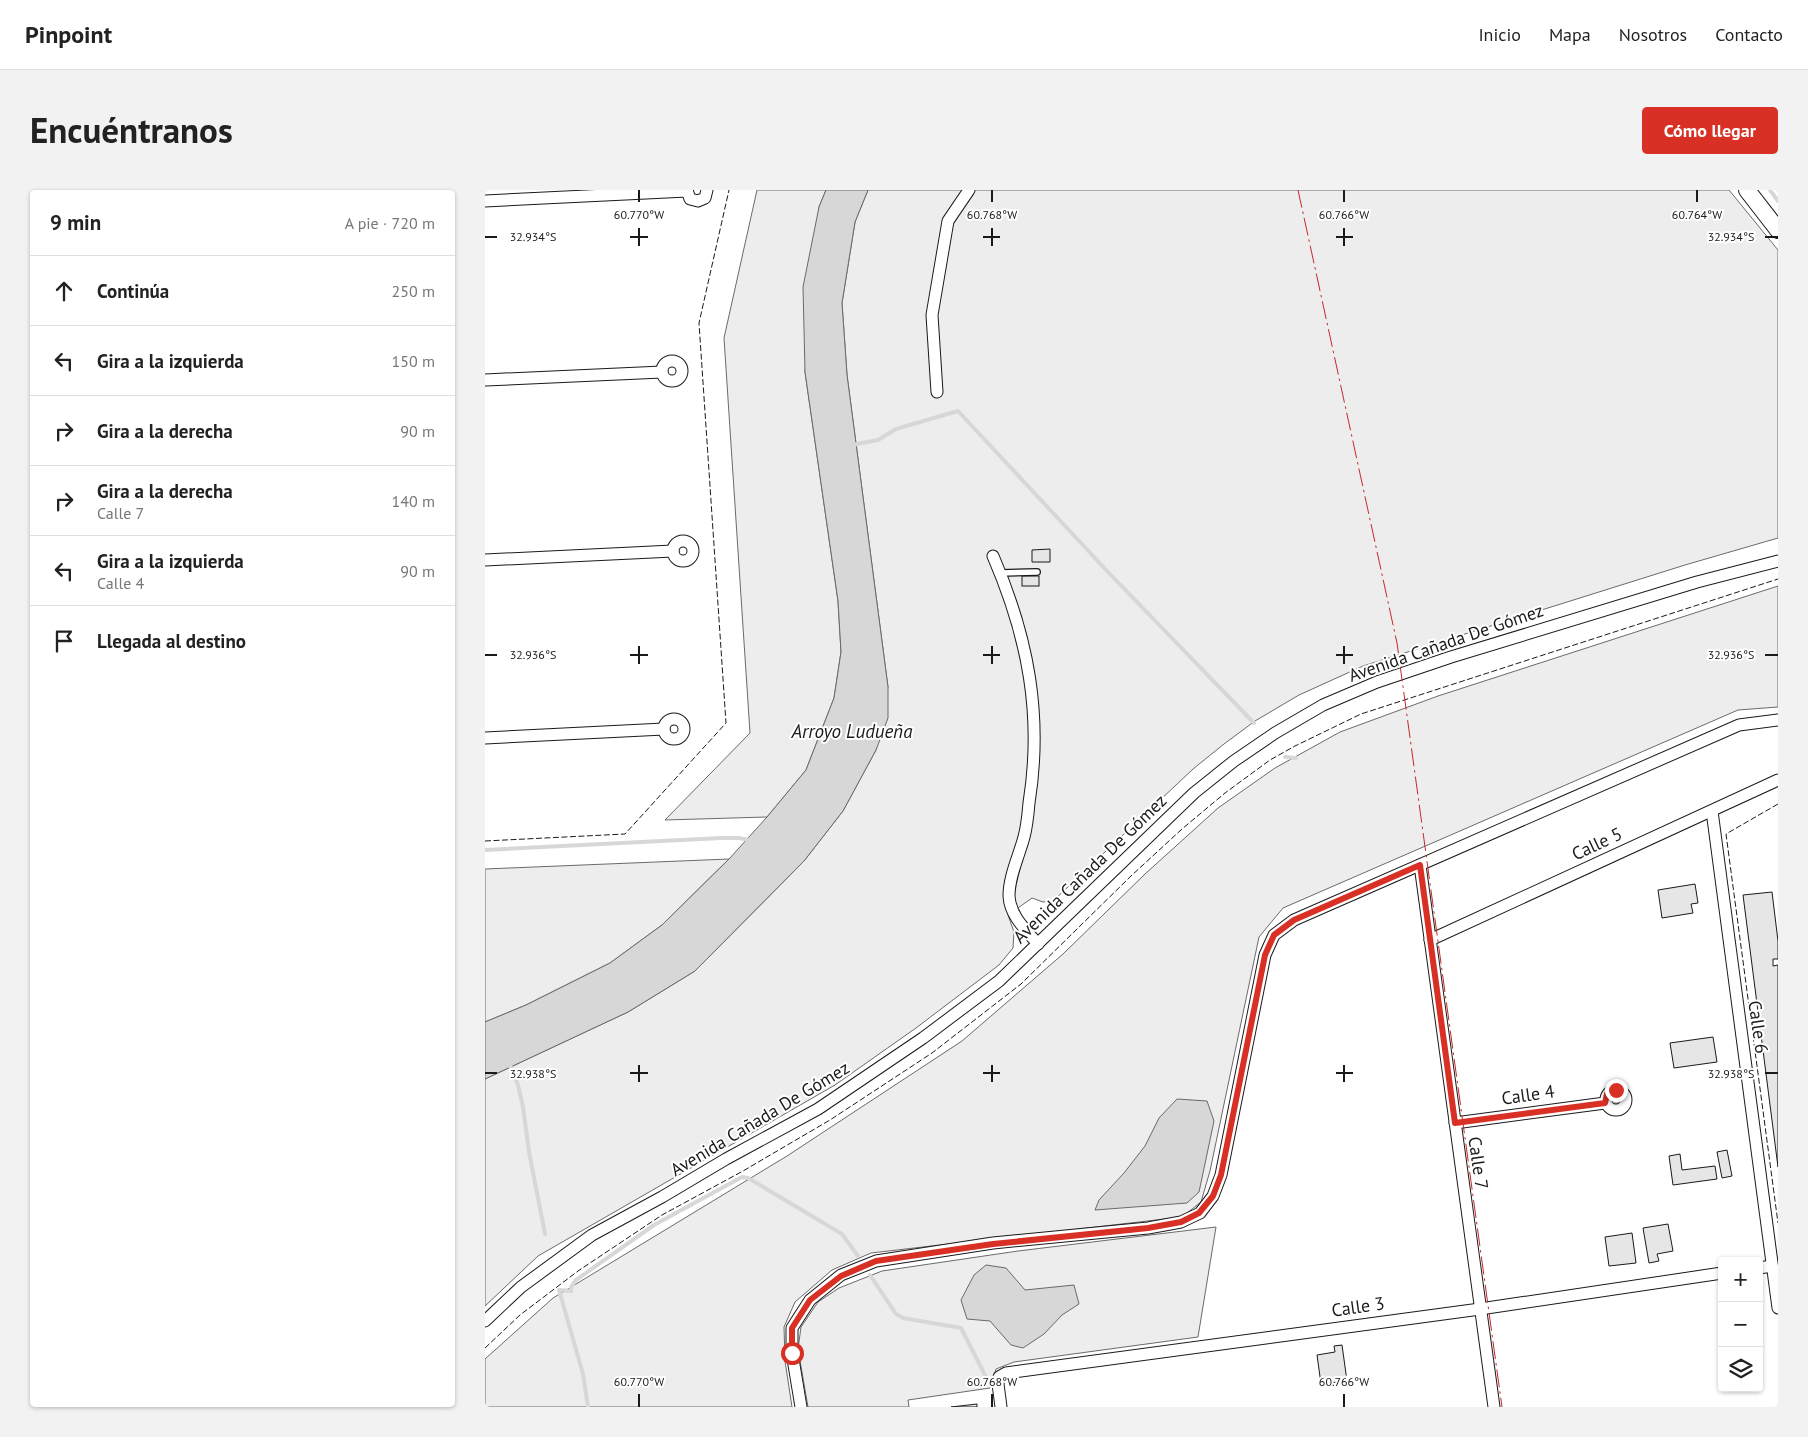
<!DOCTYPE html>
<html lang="es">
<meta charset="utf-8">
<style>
:root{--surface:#fff;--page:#f2f2f2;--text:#222;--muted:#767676;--line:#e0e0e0;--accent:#d93025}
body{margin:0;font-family:"PT Sans",sans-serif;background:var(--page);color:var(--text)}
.controls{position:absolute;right:15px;bottom:15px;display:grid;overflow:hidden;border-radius:5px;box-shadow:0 1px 4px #0004}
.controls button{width:45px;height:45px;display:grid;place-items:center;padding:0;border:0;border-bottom:1px solid var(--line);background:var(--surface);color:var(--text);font:25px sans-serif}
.stop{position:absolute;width:15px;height:15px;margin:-11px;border:4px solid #d93025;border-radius:50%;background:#fff}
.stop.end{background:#d93025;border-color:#fff;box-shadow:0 1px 5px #0008}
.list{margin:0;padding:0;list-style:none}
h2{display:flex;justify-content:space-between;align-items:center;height:65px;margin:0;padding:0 20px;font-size:21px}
h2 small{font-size:16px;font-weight:400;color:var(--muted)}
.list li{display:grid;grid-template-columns:32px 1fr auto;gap:15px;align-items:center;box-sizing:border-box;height:70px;padding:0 20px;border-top:1px solid var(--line)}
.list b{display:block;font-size:19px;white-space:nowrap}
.list p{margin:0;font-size:16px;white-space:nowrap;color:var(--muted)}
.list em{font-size:16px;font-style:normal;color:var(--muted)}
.icon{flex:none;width:28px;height:28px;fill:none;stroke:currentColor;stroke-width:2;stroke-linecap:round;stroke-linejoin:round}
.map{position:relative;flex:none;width:1293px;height:1217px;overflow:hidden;border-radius:5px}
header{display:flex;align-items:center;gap:30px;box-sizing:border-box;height:70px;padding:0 25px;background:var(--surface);border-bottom:1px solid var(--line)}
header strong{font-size:24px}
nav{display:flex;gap:28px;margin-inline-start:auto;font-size:18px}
.intro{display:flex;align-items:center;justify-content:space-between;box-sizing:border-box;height:120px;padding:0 30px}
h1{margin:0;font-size:35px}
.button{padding:12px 22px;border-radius:5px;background:var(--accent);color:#fff;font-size:18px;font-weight:700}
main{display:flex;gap:30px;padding:0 30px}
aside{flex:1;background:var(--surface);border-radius:5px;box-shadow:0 1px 4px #0004}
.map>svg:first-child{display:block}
.built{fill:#ededed;stroke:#6a6a6a}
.water{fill:#d7d7d7;stroke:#6a6a6a}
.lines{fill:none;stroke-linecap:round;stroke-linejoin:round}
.stream{stroke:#d7d7d7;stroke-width:4}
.building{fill:#e6e6e6;stroke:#1a1a1a}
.service-casing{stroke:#1a1a1a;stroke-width:8}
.minor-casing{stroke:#1a1a1a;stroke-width:13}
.secondary-casing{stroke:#1a1a1a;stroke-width:18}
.service{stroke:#fff;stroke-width:5.5}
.minor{stroke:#fff;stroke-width:11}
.secondary{stroke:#fff;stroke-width:16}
.fence{stroke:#1a1a1a;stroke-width:1;stroke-dasharray:6 2.5;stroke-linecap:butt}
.power{stroke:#c62828;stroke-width:1;stroke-dasharray:18 4 2.5 4;stroke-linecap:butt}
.route{stroke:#d93025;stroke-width:6}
.ticks{fill:none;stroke:#1a1a1a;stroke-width:2}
.labels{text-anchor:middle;stroke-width:4;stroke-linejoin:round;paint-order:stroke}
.street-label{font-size:18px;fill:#1a1a1a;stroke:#fff}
.water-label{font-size:19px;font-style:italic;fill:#1a1a1a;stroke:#fff}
.ticks-label{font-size:12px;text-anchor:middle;fill:#1a1a1a;stroke:#fff;stroke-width:4;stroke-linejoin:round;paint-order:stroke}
</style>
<header>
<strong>Pinpoint</strong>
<nav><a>Inicio</a><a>Mapa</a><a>Nosotros</a><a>Contacto</a></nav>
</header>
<div class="intro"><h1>Encuéntranos</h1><a class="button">Cómo llegar</a></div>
<main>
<aside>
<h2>9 min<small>A pie · 720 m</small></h2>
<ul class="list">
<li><svg class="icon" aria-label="ahead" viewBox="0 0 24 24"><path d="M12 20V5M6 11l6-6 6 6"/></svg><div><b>Continúa</b></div><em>250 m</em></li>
<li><svg class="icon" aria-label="left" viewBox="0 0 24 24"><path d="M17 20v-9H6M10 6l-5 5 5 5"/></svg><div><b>Gira a la izquierda</b></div><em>150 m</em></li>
<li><svg class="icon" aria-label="right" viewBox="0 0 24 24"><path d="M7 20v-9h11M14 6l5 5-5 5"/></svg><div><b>Gira a la derecha</b></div><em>90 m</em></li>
<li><svg class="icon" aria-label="right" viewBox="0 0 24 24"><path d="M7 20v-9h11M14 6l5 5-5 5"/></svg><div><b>Gira a la derecha</b><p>Calle 7</p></div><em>140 m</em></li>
<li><svg class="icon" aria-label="left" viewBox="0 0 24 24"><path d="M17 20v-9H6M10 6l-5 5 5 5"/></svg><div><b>Gira a la izquierda</b><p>Calle 4</p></div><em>90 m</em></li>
<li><svg class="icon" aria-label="arrive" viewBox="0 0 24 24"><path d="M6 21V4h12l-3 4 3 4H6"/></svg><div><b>Llegada al destino</b></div></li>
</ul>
</aside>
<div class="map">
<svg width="1293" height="1217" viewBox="0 0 1293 1217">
<rect width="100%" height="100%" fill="#fff"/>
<g class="built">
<polygon points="272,0 341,0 334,17 320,182 353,411 356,462 349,508 321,580 282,627 180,630 265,543 239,148"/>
<polygon points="383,0 1244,0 1293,60 1293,348 1200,375 878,476 814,505 770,531 739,554 708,579 568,711 558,712 547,708 523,725 529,742 528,758 514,775 431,838 350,895 53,1066 0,1116 0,889 143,822 210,781 319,671 358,621 391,560 403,497 362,185 357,113 370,32"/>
<polygon points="1293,396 1293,517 1253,520 798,718 774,747 725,981 716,1012 697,1027 386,1063 347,1080 310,1112 299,1137 300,1171 307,1217 0,1217 0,1169 68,1108 302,966 477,851 578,764 660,684 733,618 790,578 855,542 953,506"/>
<polygon points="244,669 177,735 125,773 41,815 0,832 0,679"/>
<polygon points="731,1037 713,1147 529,1172 511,1179 505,1198 423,1210 424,1217 323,1217 313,1159 316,1137 333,1112 354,1098 397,1081 533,1061"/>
</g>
<g class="water">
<polygon points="341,0 383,0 370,32 357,113 362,185 403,497 403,528 391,560 358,621 319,671 210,781 143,822 0,889 0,832 41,815 125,773 177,735 244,669 282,627 321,580 349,508 356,462 353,411 320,182 318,97 334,17"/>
<polygon points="692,909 722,911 729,931 714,1002 702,1013 610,1020 614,1010 639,983 660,956 674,928"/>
<polygon points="501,1075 521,1078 540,1100 589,1095 594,1114 577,1125 559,1144 538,1158 526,1155 505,1131 482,1129 476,1110 489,1085"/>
</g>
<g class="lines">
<g class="stream">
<polyline points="1285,0 1293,11"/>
<polyline points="367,255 393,250 411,239 473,221 623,382 769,533"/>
<polyline points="800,567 811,568"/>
<polyline points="0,660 236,648 254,648 264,650"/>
<polyline points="24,873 33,895 38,917 44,962 60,1044"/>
<polyline points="385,1085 411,1124 418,1128 476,1138 502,1189"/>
<polyline points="103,1217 98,1184 74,1100 86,1101 86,1097 91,1090 169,1035 257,987 263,988 357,1044 373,1066"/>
</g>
</g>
<g class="building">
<polygon points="565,359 565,372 547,372 547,360"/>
<rect x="537" y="386" width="17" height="10"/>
<polygon points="1210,694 1213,713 1206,714 1208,723 1177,728 1173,700"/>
<polygon points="1287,702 1293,751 1293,769 1288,769 1288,776 1293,775 1293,977 1258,705"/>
<polygon points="1228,847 1232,872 1189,878 1185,853"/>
<polygon points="1242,960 1247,986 1237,988 1232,962"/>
<polygon points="1195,964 1197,980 1230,976 1232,989 1188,995 1184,966"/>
<polygon points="1183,1034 1188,1061 1172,1064 1174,1071 1164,1073 1158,1038"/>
<polygon points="1147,1043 1151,1073 1124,1076 1120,1047"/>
<polygon points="857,1155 862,1191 836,1194 832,1165 850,1162 849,1156"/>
<polygon points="492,1214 492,1217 466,1217"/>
</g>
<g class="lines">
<defs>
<polyline id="service" points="515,383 552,382"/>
<g id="minor">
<polyline points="202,0 205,9 213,11 220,8 222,0"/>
<polyline points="0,11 202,1"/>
<circle cx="187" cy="181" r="10"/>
<polyline points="0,190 177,182"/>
<polyline points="452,202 447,125 463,31 484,0"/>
<circle cx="198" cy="361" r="10"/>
<path d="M508,366c35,81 50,159 36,247 -1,12 -2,23 -5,34 -5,19 -15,39 -15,59 1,20 17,34 29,48"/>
<polyline points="0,370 188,361"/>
<circle cx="189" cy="539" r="10"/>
<polyline points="0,548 179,539"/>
<polyline points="1227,621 1293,1118"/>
<polyline points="935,675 1009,1217"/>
<polyline points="945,750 1293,590"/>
<circle cx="1131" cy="910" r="10"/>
<polyline points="970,933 1120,913"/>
<polyline points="1274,1078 1287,1076"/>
<polyline points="0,1131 36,1097 107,1045 177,1007 241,969 333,919 438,848 514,791 709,603 749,571 790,543 838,515 892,492 966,467 1212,392 1293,371"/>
<polyline points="316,1217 307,1163 307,1138 325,1110 356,1085 391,1071 508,1053 663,1038 696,1032 715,1023 728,1006 736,985 780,765 789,745 809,730 1254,535 1293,530"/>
<polyline points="516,1217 513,1194 514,1187 521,1183 995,1119 1237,1083"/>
</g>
<polyline id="secondary" points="1262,0 1293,40"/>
</defs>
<use href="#service" class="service-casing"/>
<use href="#minor" class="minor-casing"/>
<use href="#secondary" class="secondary-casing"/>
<use href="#service" class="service"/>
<use href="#minor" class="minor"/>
<use href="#secondary" class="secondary"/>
<g class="fence">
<polyline points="1293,614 1241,644 1293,1033"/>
<polyline points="0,651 140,644 241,533 214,133 244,0"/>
<polyline points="0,1158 35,1125 93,1081 177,1025 258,981 345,930 447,863 536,794 646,686 697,639 740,603 785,570 810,556 876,524 1293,389"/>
</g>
<polyline class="power" points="813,0 912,453 1017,1217"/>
</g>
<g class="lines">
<polyline class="route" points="307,1163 307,1138 325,1110 356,1086 391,1071 508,1054 663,1038 696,1032 714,1023 728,1006 736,985 780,765 789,745 809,730 935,675 970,933 1120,913 1122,904 1131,900"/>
</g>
<path class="ticks" d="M154,0v12M507,0v12M859,0v12M1212,0v12M154,38v18M507,38v18M859,38v18M0,47h12M145,47h18M498,47h17M851,47h17M1280,47h13M154,456v18M507,456v18M859,456v18M0,465h12M145,465h18M498,465h17M851,465h17M1280,465h13M154,875v17M507,875v17M859,875v17M0,883h12M145,883h18M498,883h17M851,883h17M1280,883h13M154,1204v13M507,1204v13M859,1204v13"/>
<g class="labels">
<g class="street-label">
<text transform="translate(961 453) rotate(-19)" y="6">Avenida Cañada De Gómez</text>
<text transform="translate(1112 654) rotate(-25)" y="6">Calle 5</text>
<text transform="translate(605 679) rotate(-44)" y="6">Avenida Cañada De Gómez</text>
<text transform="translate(1273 837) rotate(82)" y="6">Calle 6</text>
<text transform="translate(1043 905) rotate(-8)" y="6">Calle 4</text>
<text transform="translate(275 929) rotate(-31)" y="6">Avenida Cañada De Gómez</text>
<text transform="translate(993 973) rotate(82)" y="6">Calle 7</text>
<text transform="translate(873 1117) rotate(-8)" y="6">Calle 3</text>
</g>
<g class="water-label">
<text x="367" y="548">Arroyo Ludueña</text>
</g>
</g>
<g class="ticks-label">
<text x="154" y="29">60.770°W</text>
<text x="507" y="29">60.768°W</text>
<text x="859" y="29">60.766°W</text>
<text x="1212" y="29">60.764°W</text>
<text x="48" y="51">32.934°S</text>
<text x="1246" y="51">32.934°S</text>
<text x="48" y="469">32.936°S</text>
<text x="1246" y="469">32.936°S</text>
<text x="48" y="888">32.938°S</text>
<text x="1246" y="888">32.938°S</text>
<text x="154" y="1196">60.770°W</text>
<text x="507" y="1196">60.768°W</text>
<text x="859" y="1196">60.766°W</text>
</g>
</svg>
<div class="controls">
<button>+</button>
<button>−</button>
<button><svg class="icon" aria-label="layers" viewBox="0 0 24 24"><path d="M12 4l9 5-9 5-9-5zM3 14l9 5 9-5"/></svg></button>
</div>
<div class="stop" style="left:307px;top:1163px"></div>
<div class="stop end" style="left:1131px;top:900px"></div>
</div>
</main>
